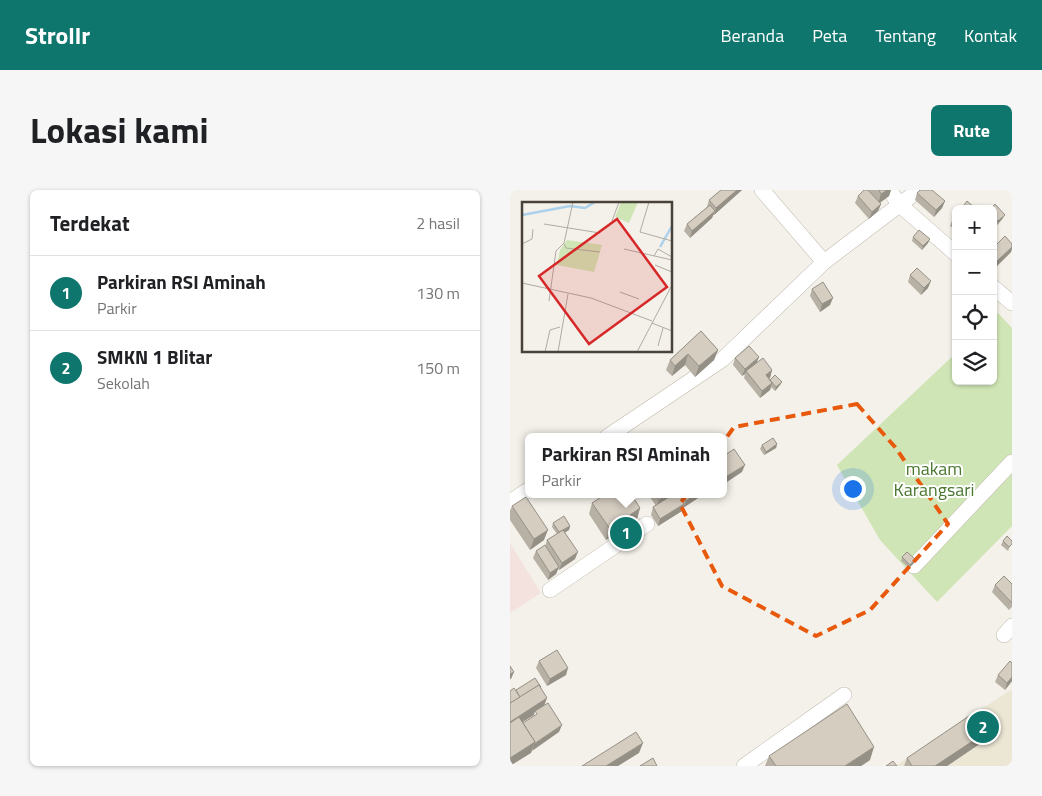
<!DOCTYPE html>
<html lang="id">
<meta charset="utf-8">
<style>
:root{--surface:#fff;--page:#f6f6f6;--text:#202124;--muted:#757577;--line:#e0e0e0;--accent:#0f766e}
body{margin:0;font-family:"Titillium Web",sans-serif;background:var(--page);color:var(--text)}
.controls{position:absolute;right:15px;top:15px;display:grid;overflow:hidden;border-radius:8px;box-shadow:0 1px 4px #0004}
.controls button{width:45px;height:45px;display:grid;place-items:center;padding:0;border:0;border-bottom:1px solid var(--line);background:var(--surface);color:var(--text);font:25px sans-serif}
.you{position:absolute;left:342px;top:298px;width:18px;height:18px;margin:-12px;border:4px solid #fff;border-radius:50%;background:#1a73e8;box-shadow:0 0 0 8px #1a73e833}
.badge{display:grid;place-items:center;width:32px;height:32px;border-radius:50%;background:var(--accent);color:#fff;font-size:16px;font-weight:700}
.pin{position:absolute;translate:-50% -50%;border:2px solid #fff;box-shadow:0 1px 5px #0006}
.popup{position:absolute;left:15px;top:243px;width:202px;height:65px;box-sizing:border-box;display:grid;place-content:center;border-radius:8px;background:var(--surface);filter:drop-shadow(0 1px 4px #0005);font-size:16px;white-space:nowrap;color:var(--muted)}
.popup b{font-size:19px;color:var(--text)}
.popup::after{content:'';position:absolute;left:50%;top:100%;margin-left:-10px;border:10px solid transparent;border-top-color:var(--surface)}
.list{margin:0;padding:0;list-style:none}
h2{display:flex;justify-content:space-between;align-items:center;height:65px;margin:0;padding:0 20px;font-size:21px}
h2 small{font-size:16px;font-weight:400;color:var(--muted)}
.list li{display:grid;grid-template-columns:32px 1fr auto;gap:15px;align-items:center;box-sizing:border-box;height:75px;padding:0 20px;border-top:1px solid var(--line)}
.list b{display:block;font-size:19px;white-space:nowrap}
.list p{margin:0;font-size:16px;white-space:nowrap;color:var(--muted)}
.list em{font-size:16px;font-style:normal;color:var(--muted)}
.icon{flex:none;width:28px;height:28px;fill:none;stroke:currentColor;stroke-width:2;stroke-linecap:round;stroke-linejoin:round}
.map{position:relative;flex:none;width:502px;height:576px;overflow:hidden;border-radius:8px}
header{display:flex;align-items:center;gap:30px;box-sizing:border-box;height:70px;padding:0 25px;background:var(--accent);color:#fff}
header strong{font-size:24px}
nav{display:flex;gap:28px;margin-inline-start:auto;font-size:18px}
.intro{display:flex;align-items:center;justify-content:space-between;box-sizing:border-box;height:120px;padding:0 30px}
h1{margin:0;font-size:35px}
.button{padding:12px 22px;border-radius:8px;background:var(--accent);color:#fff;font-size:18px;font-weight:700}
main{display:flex;gap:30px;padding:0 30px}
aside{flex:1;background:var(--surface);border-radius:8px;box-shadow:0 1px 4px #0004}
.map>svg:first-child{display:block}
.education{fill:#ece6d5}
.medical{fill:#f4e2df}
.green{fill:#d0e5b6}
.lines{fill:none;stroke-linecap:round;stroke-linejoin:round}
.minor-casing{stroke:#bfb9ad;stroke-width:16}
.minor{stroke:#fff;stroke-width:15}
.wall{fill:#b7b0a5}
.shaded-wall{fill:#959086}
.building{fill:#d5cdc0;stroke:#959086}
.marked{fill:none;stroke:#e8590c;stroke-width:4;stroke-dasharray:10 6;stroke-linejoin:round}
.labels{text-anchor:middle;stroke-width:4;stroke-linejoin:round;paint-order:stroke}
.park-label{font-size:18px;fill:#49772f;stroke:#fff}
.inset-river{fill:none;stroke:#abd1ec;stroke-width:2.5}
.inset-road{fill:none;stroke:#afaba3;stroke-width:1}
.view{fill:#d62828;fill-opacity:0.15;stroke:#d62828;stroke-width:2.5}
.inset-edge{fill:none;stroke:#484239;stroke-width:2.5}
</style>
<header>
<strong>Strollr</strong>
<nav><a>Beranda</a><a>Peta</a><a>Tentang</a><a>Kontak</a></nav>
</header>
<div class="intro"><h1>Lokasi kami</h1><a class="button">Rute</a></div>
<main>
<aside>
<h2>Terdekat<small>2 hasil</small></h2>
<ul class="list">
<li><span class="badge">1</span><div><b>Parkiran RSI Aminah</b><p>Parkir</p></div><em>130 m</em></li>
<li><span class="badge">2</span><div><b>SMKN 1 Blitar</b><p>Sekolah</p></div><em>150 m</em></li>
</ul>
</aside>
<div class="map">
<svg width="502" height="576" viewBox="0 0 502 576">
<rect width="100%" height="100%" fill="#f4f1ea"/>
<polygon class="education" points="502,499 502,576 385,576"/>
<polygon class="medical" points="0,353 31,403 0,423"/>
<polygon class="green" points="488,123 502,138 502,336 427,412 370,350 327,275 446,163 446,191 483,191 483,128"/>
<g class="lines">
<defs>
<g id="minor">
<polyline points="252,0 314,72"/>
<polyline points="379,0 390,15 446,64"/>
<polyline points="483,97 502,113"/>
<polyline points="97,247 213,169 314,72 409,0"/>
<polyline points="0,312 18,300"/>
<polyline points="404,376 502,272"/>
<polyline points="40,400 137,334"/>
<polyline points="494,445 502,436"/>
<polyline points="234,576 334,505"/>
</g>
</defs>
<use href="#minor" class="minor-casing"/>
<use href="#minor" class="minor"/>
</g>
<g class="wall">
<polygon points="211,0 232,0 204,25 203,25 202,28 180,48 174,41 177,34 197,17 199,10"/>
<polygon points="354,0 381,0 379,6 370,13 371,14 368,21 359,29 345,13 348,6"/>
<polygon points="407,3 435,11 432,18 424,27 405,10"/>
<polygon points="483,19 493,28 487,35 483,31"/>
<polygon points="446,25 446,40 440,36 443,28"/>
<polygon points="403,47 418,53 412,60 402,51"/>
<polygon points="502,54 502,60 501,62 484,79 483,58"/>
<polygon points="400,85 418,98 411,105 398,92"/>
<polygon points="302,99 320,115 310,122 300,106"/>
<polygon points="191,141 208,160 204,170 185,187 175,175 162,186 156,180 160,170"/>
<polygon points="225,168 247,173 262,180 260,188 259,188 260,190 272,192 270,195 265,201 261,197 260,200 250,208 234,188 235,184 232,186 223,175"/>
<polygon points="267,254 266,258 254,265 250,259 252,255"/>
<polygon points="138,304 159,304 157,308 164,304 194,304 173,318 173,317 172,321 148,336 141,325 143,317 146,316"/>
<polygon points="121,305 130,318 127,329 96,350 79,324 82,313"/>
<polygon points="2,316 34,350 20,360 0,330 0,321"/>
<polygon points="43,333 60,336 59,340 55,342 65,369 49,380 48,378 46,384 38,390 23,368 26,361 35,356 37,350 47,344 42,337"/>
<polygon points="493,351 502,351 498,361 491,355"/>
<polygon points="392,367 404,373 399,378 391,371"/>
<polygon points="502,394 502,417 499,420 482,402 485,395"/>
<polygon points="29,471 56,485 37,496 26,478"/>
<polygon points="488,485 502,491 495,500 485,492"/>
<polygon points="474,551 437,576 394,576 397,568"/>
<polygon points="259,566 360,570 351,576 255,576"/>
</g>
<g class="shaded-wall">
<polygon points="227,0 232,0 204,25 206,18"/>
<polygon points="377,0 381,0 379,6 368,14 371,4"/>
<polygon points="435,11 432,18 424,27 426,20"/>
<polygon points="371,14 368,21 359,29 362,22"/>
<polygon points="205,21 202,28 180,48 182,41"/>
<polygon points="495,25 493,28 487,35 488,31"/>
<polygon points="420,49 418,53 412,60 413,56"/>
<polygon points="502,57 501,62 484,79 486,72"/>
<polygon points="421,91 418,98 411,105 414,98"/>
<polygon points="323,108 320,115 310,122 312,114"/>
<polygon points="208,160 204,170 185,187 189,176"/>
<polygon points="178,164 175,175 162,186 165,176"/>
<polygon points="249,167 246,175 236,181 235,184 232,186 235,179"/>
<polygon points="262,180 260,188 254,192 256,185"/>
<polygon points="272,192 270,195 265,201 266,197"/>
<polygon points="262,193 260,200 250,208 252,201"/>
<polygon points="267,254 266,258 254,265 256,262"/>
<polygon points="235,275 232,282 214,294 214,288"/>
<polygon points="159,304 156,311 146,317 149,310"/>
<polygon points="186,304 194,304 173,318 176,311"/>
<polygon points="174,314 172,321 148,336 150,329"/>
<polygon points="130,318 127,329 96,350 100,339"/>
<polygon points="60,336 59,340 48,347 50,343"/>
<polygon points="38,340 34,350 20,360 24,349"/>
<polygon points="68,362 65,369 49,380 52,373"/>
<polygon points="405,369 404,373 399,378 400,375"/>
<polygon points="49,377 46,384 38,390 40,383"/>
<polygon points="58,478 56,485 37,496 40,489"/>
<polygon points="4,482 1,489 0,489 0,484"/>
<polygon points="502,487 502,491 495,500 497,493"/>
<polygon points="37,508 33,519 25,521 24,525 0,540 0,532"/>
<polygon points="52,535 49,542 22,561 24,554"/>
<polygon points="478,541 474,551 437,576 425,576"/>
<polygon points="25,552 21,563 0,576 0,568"/>
<polygon points="133,553 129,563 108,576 96,576"/>
<polygon points="364,557 360,570 351,576 335,576"/>
</g>
<g class="building">
<polygon points="211,0 227,0 206,18 199,10"/>
<polygon points="354,0 358,0 371,14 362,22 348,6"/>
<polygon points="369,0 377,0 371,4"/>
<polygon points="410,0 422,0 435,11 426,20 407,3"/>
<polygon points="457,11 465,18 464,19 451,19"/>
<polygon points="485,14 495,25 488,31 483,26 483,19 481,19"/>
<polygon points="200,15 205,21 182,41 177,34"/>
<polygon points="446,25 446,31 443,28"/>
<polygon points="409,40 420,49 413,56 403,47"/>
<polygon points="495,46 502,54 502,57 486,72 483,69 483,58"/>
<polygon points="407,78 421,91 414,98 400,85"/>
<polygon points="313,92 323,108 312,114 302,99"/>
<polygon points="191,141 208,160 189,176 178,164 165,176 160,170"/>
<polygon points="239,156 249,167 235,179 225,168"/>
<polygon points="253,168 262,180 256,185 262,193 252,201 236,181"/>
<polygon points="265,185 272,192 266,197 260,190"/>
<polygon points="263,248 267,254 256,262 252,255"/>
<polygon points="224,259 235,275 214,288 214,266"/>
<polygon points="96,304 121,304 130,318 100,339 82,313"/>
<polygon points="145,304 158,304 149,310"/>
<polygon points="164,304 169,304 174,314 150,329 143,317"/>
<polygon points="172,304 186,304 176,311"/>
<polygon points="16,307 38,340 24,349 2,316"/>
<polygon points="54,326 60,336 49,342 43,333"/>
<polygon points="53,340 68,362 52,373 37,350"/>
<polygon points="497,346 502,351 502,354 499,357 493,351"/>
<polygon points="35,355 49,377 40,383 26,361"/>
<polygon points="397,362 405,369 400,375 392,367"/>
<polygon points="494,386 502,394 502,413 485,395"/>
<polygon points="47,460 58,478 40,489 29,471"/>
<polygon points="500,471 502,473 502,487 497,493 488,485"/>
<polygon points="0,476 4,482 0,484"/>
<polygon points="25,488 31,497 30,497 29,495 10,507 6,500"/>
<polygon points="29,495 37,508 0,532 0,513"/>
<polygon points="4,498 10,507 0,513 0,501"/>
<polygon points="38,513 52,535 24,554 25,552 13,533 27,524 25,521"/>
<polygon points="337,514 364,557 335,576 266,576 259,566"/>
<polygon points="465,522 478,541 425,576 402,576 397,568"/>
<polygon points="9,527 25,552 0,568 0,533"/>
<polygon points="126,542 133,553 96,576 72,576"/>
<polygon points="143,568 147,576 130,576"/>
<polygon points="383,571 387,576 376,576"/>
</g>
<path class="marked" d="M347,214l38,43 53,77 -78,86 -54,26 -94,-50 -42,-82 54,-77z"/>
<g class="labels">
<g class="park-label">
<text x="424" y="285">makam<tspan x="424" dy="21">Karangsari</tspan></text>
</g>
</g>
<g transform="translate(12 12)">
<rect width="150" height="150" fill="#f4f1ea"/>
<path d="M99,0h17l-9,21 -14,-6zM45,38l35,5 -8,27 -37,-7 3,-15z" fill="#d0e5b6"/>
<path class="inset-river" d="M0,13l48,-9 15,2 10,-6M138,45l12,-21"/>
<path class="inset-road" d="M127,0l-9,30 32,9M90,19l7,-19M22,22l56,9M0,42l10,-5 1,-10M42,42l2,4 34,4M102,47l48,11M132,54l4,-7 14,8M133,63l17,7M0,81l69,15 61,23M98,90l19,7M27,99l7,-50 8,-8 9,-41M130,121l20,8M136,144l5,-18M23,150l5,-22 10,-3M36,150l10,-58M115,150l35,-67"/>
<path class="view" d="M95,17l50,68 -78,57 -50,-68z"/>
<rect width="150" height="150" class="inset-edge"/>
</g>
</svg>
<div class="controls">
<button>+</button>
<button>−</button>
<button><svg class="icon" aria-label="locate" viewBox="0 0 24 24"><circle cx="12" cy="12" r="6"/><path d="M12 2v4M12 18v4M2 12h4M18 12h4"/></svg></button>
<button><svg class="icon" aria-label="layers" viewBox="0 0 24 24"><path d="M12 4l9 5-9 5-9-5zM3 14l9 5 9-5"/></svg></button>
</div>
<div class="you"></div>
<div class="pin badge" style="left:116px;top:343px">1</div>
<div class="popup"><b>Parkiran RSI Aminah</b>Parkir</div>
<div class="pin badge" style="left:473px;top:537px">2</div>
</div>
</main>
